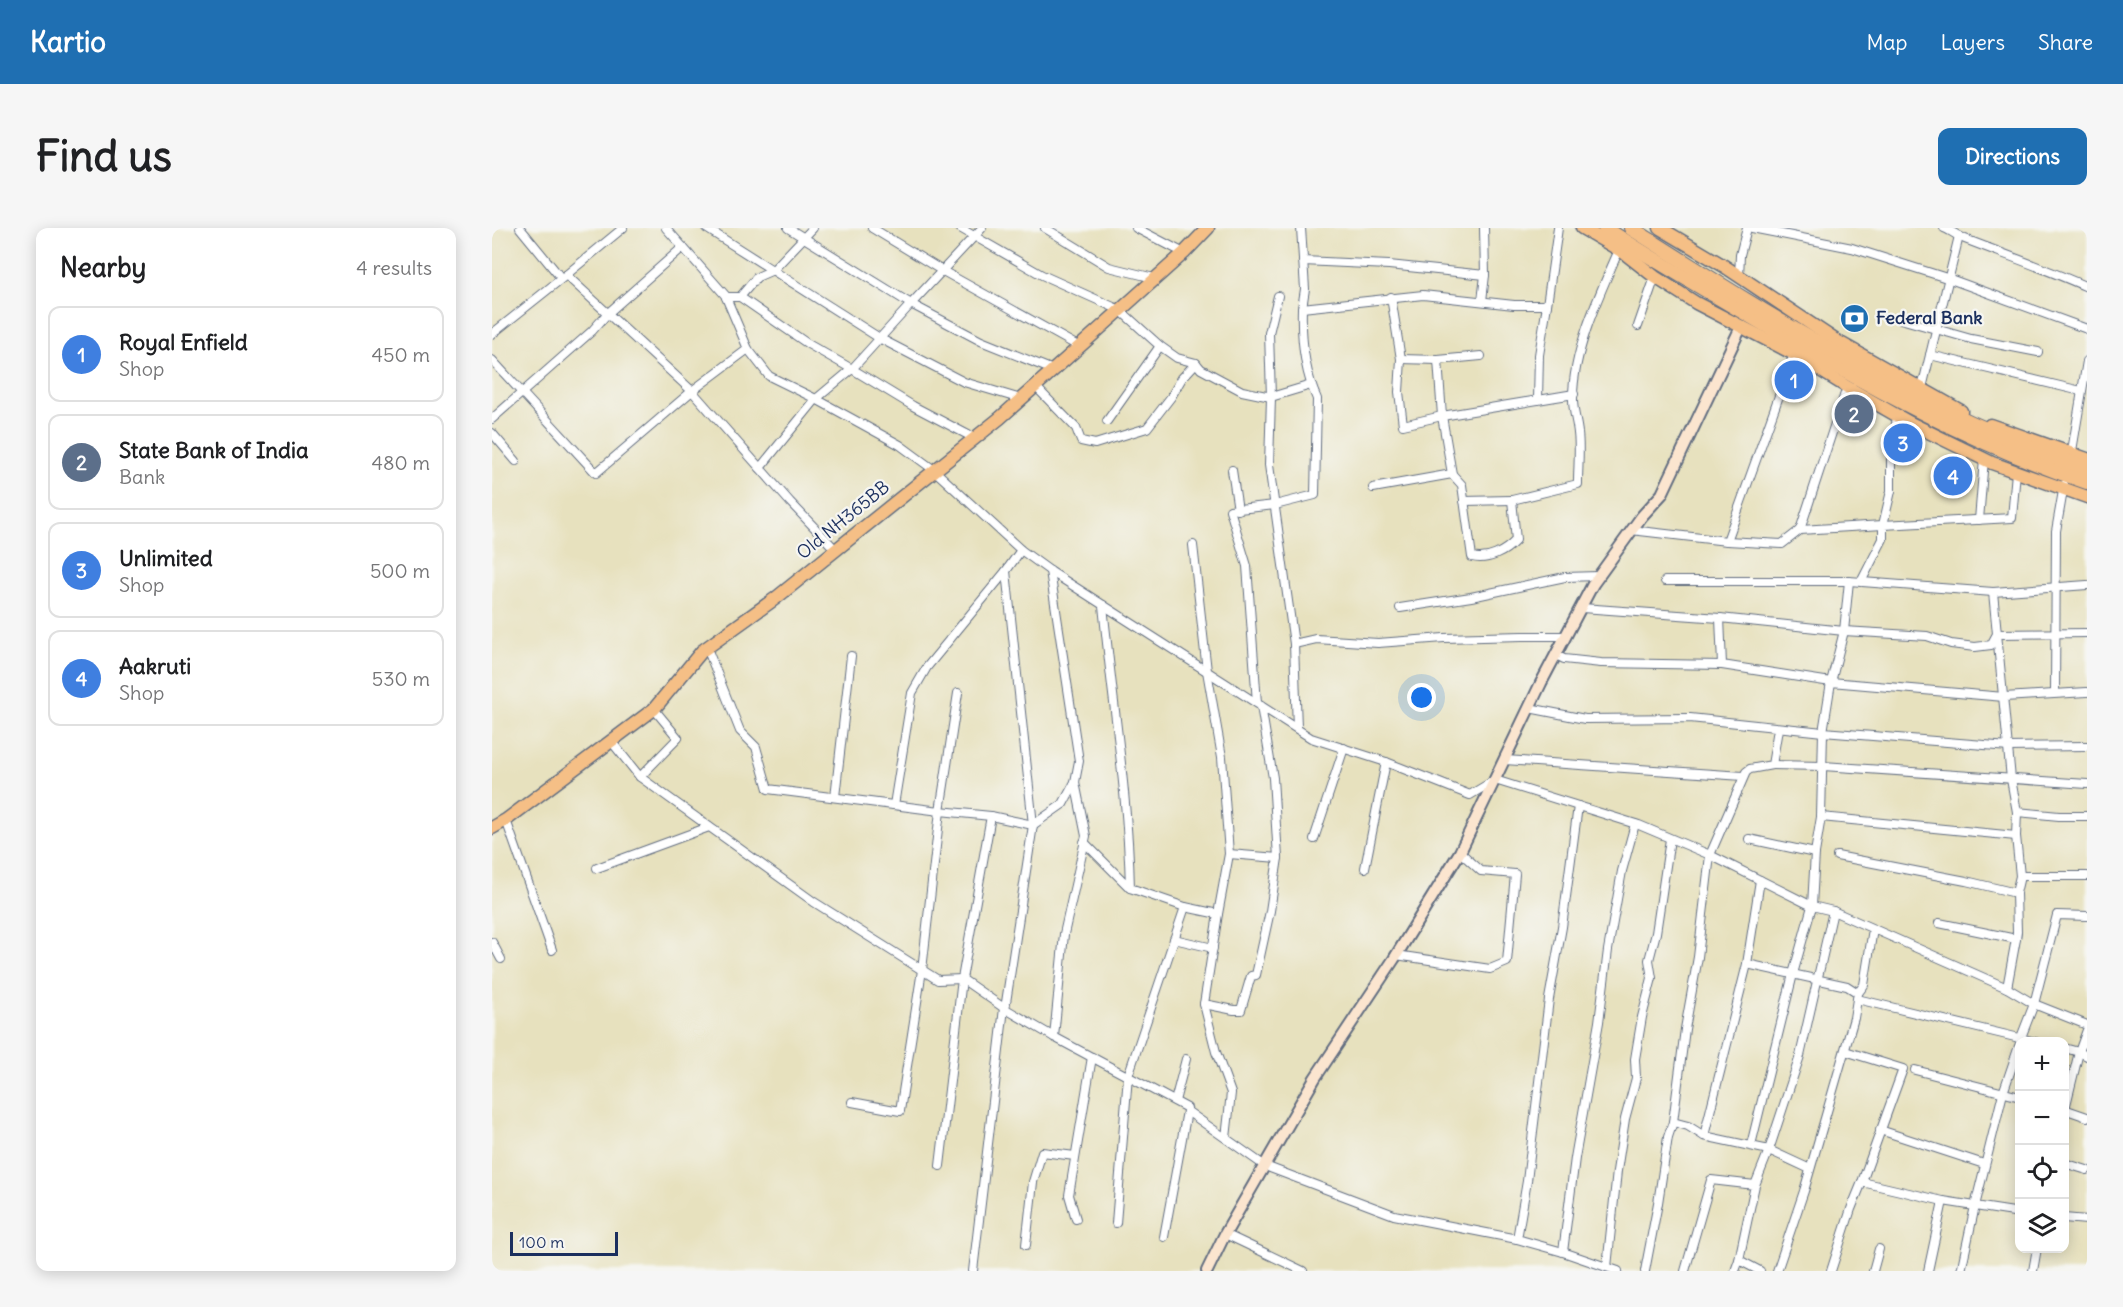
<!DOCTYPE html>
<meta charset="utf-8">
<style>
:root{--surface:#fff;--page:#f6f6f6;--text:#202124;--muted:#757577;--line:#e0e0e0;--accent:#1f6fb2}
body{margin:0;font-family:Delius,sans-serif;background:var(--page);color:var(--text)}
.controls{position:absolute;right:18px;bottom:18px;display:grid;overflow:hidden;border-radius:12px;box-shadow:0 3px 15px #0003}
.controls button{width:54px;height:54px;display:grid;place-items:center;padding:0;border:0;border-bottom:2px solid var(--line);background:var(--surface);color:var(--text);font:30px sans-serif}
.scale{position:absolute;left:18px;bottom:15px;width:108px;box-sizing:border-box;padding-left:6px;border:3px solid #1b2f5e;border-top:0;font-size:16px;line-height:21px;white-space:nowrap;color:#1b2f5e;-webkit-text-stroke:4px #f6f6f2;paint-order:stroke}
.you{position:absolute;left:930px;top:470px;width:21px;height:21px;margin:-15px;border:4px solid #fff;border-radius:50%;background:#1a73e8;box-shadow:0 0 0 9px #1a73e833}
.badge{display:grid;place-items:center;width:39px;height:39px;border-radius:50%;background:var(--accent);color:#fff;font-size:20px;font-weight:700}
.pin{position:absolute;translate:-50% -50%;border:3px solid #fff;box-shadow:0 2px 6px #0006}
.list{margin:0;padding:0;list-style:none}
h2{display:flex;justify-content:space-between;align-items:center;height:78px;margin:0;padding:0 24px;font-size:26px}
h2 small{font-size:20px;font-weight:400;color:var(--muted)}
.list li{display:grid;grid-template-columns:39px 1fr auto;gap:18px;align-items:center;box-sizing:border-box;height:96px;margin:0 12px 12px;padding:0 12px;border:2px solid var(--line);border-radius:12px}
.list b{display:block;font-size:22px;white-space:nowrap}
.list p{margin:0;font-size:20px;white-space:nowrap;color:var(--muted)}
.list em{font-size:20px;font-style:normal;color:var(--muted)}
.icon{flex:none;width:33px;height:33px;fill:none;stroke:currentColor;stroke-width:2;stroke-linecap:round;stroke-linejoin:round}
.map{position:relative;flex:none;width:1595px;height:1043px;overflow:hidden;border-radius:12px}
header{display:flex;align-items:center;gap:36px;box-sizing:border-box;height:84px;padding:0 30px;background:var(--accent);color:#fff}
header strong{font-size:28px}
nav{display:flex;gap:33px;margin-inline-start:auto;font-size:21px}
.intro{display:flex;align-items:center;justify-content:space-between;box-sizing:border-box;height:144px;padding:0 36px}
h1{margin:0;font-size:42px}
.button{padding:15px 27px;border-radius:12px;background:var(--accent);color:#fff;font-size:21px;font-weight:700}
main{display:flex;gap:36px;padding:0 36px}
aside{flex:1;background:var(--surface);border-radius:12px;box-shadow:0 3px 15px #0003}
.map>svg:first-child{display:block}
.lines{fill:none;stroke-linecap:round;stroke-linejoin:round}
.street-casing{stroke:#626d80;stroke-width:10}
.secondary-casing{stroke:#626d80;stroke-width:14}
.primary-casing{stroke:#626d80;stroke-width:15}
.highway-casing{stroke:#626d80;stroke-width:16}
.street{stroke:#fff;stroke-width:8}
.secondary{stroke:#fbe5cf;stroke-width:10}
.primary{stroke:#f5bf86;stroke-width:12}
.highway{stroke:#f5bf86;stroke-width:14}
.labels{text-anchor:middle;stroke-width:4.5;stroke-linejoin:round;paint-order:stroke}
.poi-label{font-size:18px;font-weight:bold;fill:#1b2f5e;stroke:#f6f6f2;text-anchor:start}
.street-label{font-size:18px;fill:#1b2f5e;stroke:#f6f6f2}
</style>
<header>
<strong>Kartio</strong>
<nav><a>Map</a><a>Layers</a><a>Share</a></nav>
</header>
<div class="intro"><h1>Find us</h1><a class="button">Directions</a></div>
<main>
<aside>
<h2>Nearby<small>4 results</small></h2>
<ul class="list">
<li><span class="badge" style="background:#3f7fe0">1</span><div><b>Royal Enfield</b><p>Shop</p></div><em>450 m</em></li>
<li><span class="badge" style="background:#5c6f8a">2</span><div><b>State Bank of India</b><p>Bank</p></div><em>480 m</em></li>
<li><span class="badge" style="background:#3f7fe0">3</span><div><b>Unlimited</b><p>Shop</p></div><em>500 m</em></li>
<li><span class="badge" style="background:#3f7fe0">4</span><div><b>Aakruti</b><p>Shop</p></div><em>530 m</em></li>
</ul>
</aside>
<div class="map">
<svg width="1595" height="1043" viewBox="0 0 1595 1043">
<rect width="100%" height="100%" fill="#f6f6f2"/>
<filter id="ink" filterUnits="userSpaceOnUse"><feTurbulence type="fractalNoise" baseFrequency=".0167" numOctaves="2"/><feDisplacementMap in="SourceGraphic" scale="12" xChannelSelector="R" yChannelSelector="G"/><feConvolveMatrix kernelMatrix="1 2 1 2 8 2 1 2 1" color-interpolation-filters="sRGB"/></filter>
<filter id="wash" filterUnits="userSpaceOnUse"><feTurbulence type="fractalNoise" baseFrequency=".008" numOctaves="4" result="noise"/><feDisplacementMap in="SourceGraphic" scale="24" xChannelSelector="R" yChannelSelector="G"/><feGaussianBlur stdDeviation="1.35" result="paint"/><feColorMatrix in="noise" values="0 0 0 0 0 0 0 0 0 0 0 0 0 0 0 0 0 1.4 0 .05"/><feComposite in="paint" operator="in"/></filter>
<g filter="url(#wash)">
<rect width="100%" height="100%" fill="#e7e1be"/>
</g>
<g filter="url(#ink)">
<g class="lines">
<defs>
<g id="street">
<polyline points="28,0 69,50"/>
<polyline points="174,0 233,67 256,121 277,148 324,171 408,217 442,242 529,322 558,343 819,510 894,534 978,567 1003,552 1147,597 1218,627 1320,678 1341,683 1515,760 1542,776 1595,797"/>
<polyline points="214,0 389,111 472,154 529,171"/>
<polyline points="296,0 419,76 360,141 421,178 482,210"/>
<polyline points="380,0 449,42 586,118"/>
<polyline points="468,0 550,47 628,82 668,118 685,130 704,135 709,141 750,163 779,169 819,157"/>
<polyline points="490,0 419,76 489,113 561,142"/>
<polyline points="553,0 617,39 662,50"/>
<polyline points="644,0 692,25"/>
<polyline points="809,0 813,61 810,80 931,67 1022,77 1055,77 1066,0"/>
<polyline points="1260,0 1360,20 1458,51 1595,101"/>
<path d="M1452,0c8,3 13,8 21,11 41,16 82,30 122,48"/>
<polyline points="811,33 897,37 993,47"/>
<polyline points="1247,48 1248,27 1255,0"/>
<polyline points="786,68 777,105 779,169 777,237 802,416 805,500"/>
<polyline points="234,69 248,69 265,49 281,42 321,0"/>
<polyline points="248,69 316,116 360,141 324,171 268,240"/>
<polyline points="899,69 909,131 907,164 911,197 950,188 1082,166"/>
<polyline points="990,73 993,47 992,0"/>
<polyline points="1405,90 1479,111 1546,124"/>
<polyline points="1146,98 1163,49"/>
<polyline points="0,106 74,47"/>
<polyline points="256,121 200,163 298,274 343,321"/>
<polyline points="1438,127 1589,163"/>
<polyline points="909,131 946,132 989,128"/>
<polyline points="0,132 104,245 200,163 74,47 131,0"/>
<polyline points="946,132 950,188 960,246"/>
<polyline points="543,158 584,200 589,213 603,216 655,200 679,169 690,150 704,135"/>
<polyline points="1430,160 1467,8"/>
<polyline points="1046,172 1047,127 1055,77"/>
<polyline points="0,191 100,103 115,86 191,19"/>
<polyline points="615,193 668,118"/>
<polyline points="0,205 24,233"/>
<polyline points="1579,229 1595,133"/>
<polyline points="740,242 746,282"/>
<path d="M881,260l79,-14 10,11 10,72c16,4 33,-5 44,-17l-4,-40 66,-16c0,-17 2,-35 0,-51 -1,-11 -5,-22 -5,-33 -1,-48 27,-107 46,-150"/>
<polyline points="972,273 1020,272"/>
<polyline points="1487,292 1492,231"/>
<polyline points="1139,302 1235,313 1302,126"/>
<polyline points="1308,302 1391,297 1399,263 1399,232 1405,188"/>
<polyline points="1235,313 1290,316 1308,302 1355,159"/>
<polyline points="529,322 514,343 541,597 571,576 583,554"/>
<polyline points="558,343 587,533 583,554 594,608 572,706 562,809"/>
<polyline points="1173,353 1357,353 1501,364 1595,357"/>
<polyline points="1369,354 1391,311 1391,297 1520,290 1524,244"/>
<polyline points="908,380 979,369 1073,349 1106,348"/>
<polyline points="1090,380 1228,390 1230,437 1339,454 1352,403 1357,353"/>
<polyline points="1228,390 1352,403 1435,408 1459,416 1483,419 1499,417 1505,406 1595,405"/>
<polyline points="802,416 824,411 886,415 952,410 1030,408 1074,408"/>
<polyline points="215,420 248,503 264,519 276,561 448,583 466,465"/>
<polyline points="1064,427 1072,431 1109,435 1230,437"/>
<polyline points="1563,465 1564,303 1572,257"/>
<path d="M765,475l-10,-137 -17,-56 45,-5 40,-10 2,-96c-13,-29 -16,-60 -15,-91"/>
<polyline points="1037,480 1093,491 1198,490 1331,504 1339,454 1512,469 1595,464"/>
<polyline points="119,513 148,549 322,674 446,752 470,751 512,780 562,809 695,880 695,883 773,938 902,987 1025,1011"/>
<polyline points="1013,532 1251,548"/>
<polyline points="1280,537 1331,538 1595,556"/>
<polyline points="148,549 186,510 162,481"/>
<polyline points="343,569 359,428"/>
<polyline points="402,577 420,465 435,439 514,343"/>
<polyline points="1086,578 1070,699 1057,771 1035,953 1025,1011 1071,1024 1126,1043"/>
<polyline points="1525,584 1567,588 1595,588"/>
<polyline points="14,592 60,722"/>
<polyline points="1524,608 1329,589 1331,504 1517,519 1595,518"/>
<polyline points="822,611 852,520"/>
<polyline points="1257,611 1323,625"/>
<path d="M592,614l46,46c-2,-95 -18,-189 -27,-283"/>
<polyline points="737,626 786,630 781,550 769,478"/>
<polyline points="1345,628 1474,653 1524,665"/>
<polyline points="105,640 217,599"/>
<polyline points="873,640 894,534"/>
<polyline points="1528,648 1595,648"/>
<polyline points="638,660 693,679 726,686 737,626 730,529 715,443 701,317"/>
<polyline points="726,686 712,776 742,782 749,782 759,748 764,747 778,683 786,630"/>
<polyline points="1447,695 1524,711 1525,704 1524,665 1528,648 1524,608 1525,584 1519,551 1501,364"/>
<polyline points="682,711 721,720"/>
<polyline points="0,714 9,731"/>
<polyline points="904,727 998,741 1015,734 1023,646 989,643 968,624"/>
<polyline points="1255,736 1355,758 1366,765"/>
<polyline points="1515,760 1524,711"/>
<polyline points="1365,771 1544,814"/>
<polyline points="712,776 724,824 739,865 734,910"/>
<polyline points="1595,802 1587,824 1595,828"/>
<polyline points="1528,812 1542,776 1565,687 1595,688"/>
<polyline points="1528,815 1511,865 1483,978 1528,985"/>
<polyline points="1572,820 1587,824 1572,885"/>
<polyline points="1353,823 1411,841 1370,954"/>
<polyline points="1423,842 1528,869"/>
<polyline points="683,873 694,831"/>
<polyline points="360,874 408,883 430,742 448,583 499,588"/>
<polyline points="1572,881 1595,889"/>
<polyline points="1181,894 1196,898 1212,908 1277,922 1318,941"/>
<polyline points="1388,902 1492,936"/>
<polyline points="1212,908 1255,736 1268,652"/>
<polyline points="1259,917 1301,746 1320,678 1323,625 1329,589"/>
<polyline points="1572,935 1595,942"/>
<polyline points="448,938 470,751 499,588 541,597 513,781"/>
<polyline points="1263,957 1277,922 1308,828 1341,683"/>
<polyline points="1572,990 1595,992"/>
<polyline points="584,991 577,967 600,829"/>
<polyline points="624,995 636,848 693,679"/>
<polyline points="733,1006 811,1043"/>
<polyline points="672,1009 695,883"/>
<polyline points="534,1017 541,954 550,924 583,928"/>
<polyline points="1071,1024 1083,930 1107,794 1116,722 1130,643 1143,596"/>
<polyline points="1115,1039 1125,943 1133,891 1144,850 1143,831 1150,789 1160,750 1157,732 1164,705 1178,611"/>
<polyline points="481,1043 512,780"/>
<polyline points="1153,1043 1166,975 1176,909 1181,894 1193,801 1206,729 1218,627 1254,544 1258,541 1280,537 1286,501"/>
<polyline points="1193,1043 1219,952 1263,957 1247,1032 1268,1043"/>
<polyline points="1243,1043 1247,1032"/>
<polyline points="1285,1043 1312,963 1362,790 1366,765 1372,757 1381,701"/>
<polyline points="1339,1043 1359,981 1370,954 1451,973 1483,978 1469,1043"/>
<polyline points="1381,1043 1387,1021"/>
<polyline points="1436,1043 1451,973"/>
<polyline points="1541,1043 1545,1020"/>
</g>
<polyline id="secondary" points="715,1043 733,1006 823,850 902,731 968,624 1049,455 1101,356 1150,288 1170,266 1249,99"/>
<g id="primary">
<polyline points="1090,0 1131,24 1163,49 1204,75 1302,126 1355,159 1418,195 1500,235 1595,269"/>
<polyline points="1168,0 1232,38 1343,112 1469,183"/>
<polyline points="1498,197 1595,231"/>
<polyline points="0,600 14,592 162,481 210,423 284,370 508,190 692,25 716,0"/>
</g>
<g id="highway">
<path d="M1113,0c53,35 109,67 164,99 101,60 205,118 318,155"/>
<path d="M1139,0c142,90 295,188 456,240"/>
</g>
</defs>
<use href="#street" class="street-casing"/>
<use href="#secondary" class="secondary-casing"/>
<use href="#primary" class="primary-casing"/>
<use href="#highway" class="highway-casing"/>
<use href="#street" class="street"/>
<use href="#secondary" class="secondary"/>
<use href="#primary" class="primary"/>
<use href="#highway" class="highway"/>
</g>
</g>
<defs>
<symbol id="bank-disc" viewBox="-11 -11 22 22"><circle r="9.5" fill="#1f6fb2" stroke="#f6f6f2"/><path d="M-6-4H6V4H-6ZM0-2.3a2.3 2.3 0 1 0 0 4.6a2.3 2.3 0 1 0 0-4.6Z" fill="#fff"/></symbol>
</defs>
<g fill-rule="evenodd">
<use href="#bank-disc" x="1346" y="74" width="33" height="33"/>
</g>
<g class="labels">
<g class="poi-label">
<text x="1384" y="96">Federal Bank</text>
</g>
<g class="street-label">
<text transform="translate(351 292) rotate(-39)" y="6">Old NH365BB</text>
</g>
</g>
</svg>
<div class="controls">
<button>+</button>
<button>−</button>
<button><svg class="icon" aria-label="locate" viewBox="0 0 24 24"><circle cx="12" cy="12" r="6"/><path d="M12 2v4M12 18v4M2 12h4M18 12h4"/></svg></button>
<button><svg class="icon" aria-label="layers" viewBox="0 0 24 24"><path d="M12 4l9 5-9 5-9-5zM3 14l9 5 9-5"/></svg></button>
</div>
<div class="scale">100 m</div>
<div class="you"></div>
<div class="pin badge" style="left:1302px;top:152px;background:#3f7fe0">1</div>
<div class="pin badge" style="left:1362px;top:186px;background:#5c6f8a">2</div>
<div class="pin badge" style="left:1411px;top:215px;background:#3f7fe0">3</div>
<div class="pin badge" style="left:1461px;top:248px;background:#3f7fe0">4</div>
</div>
</main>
